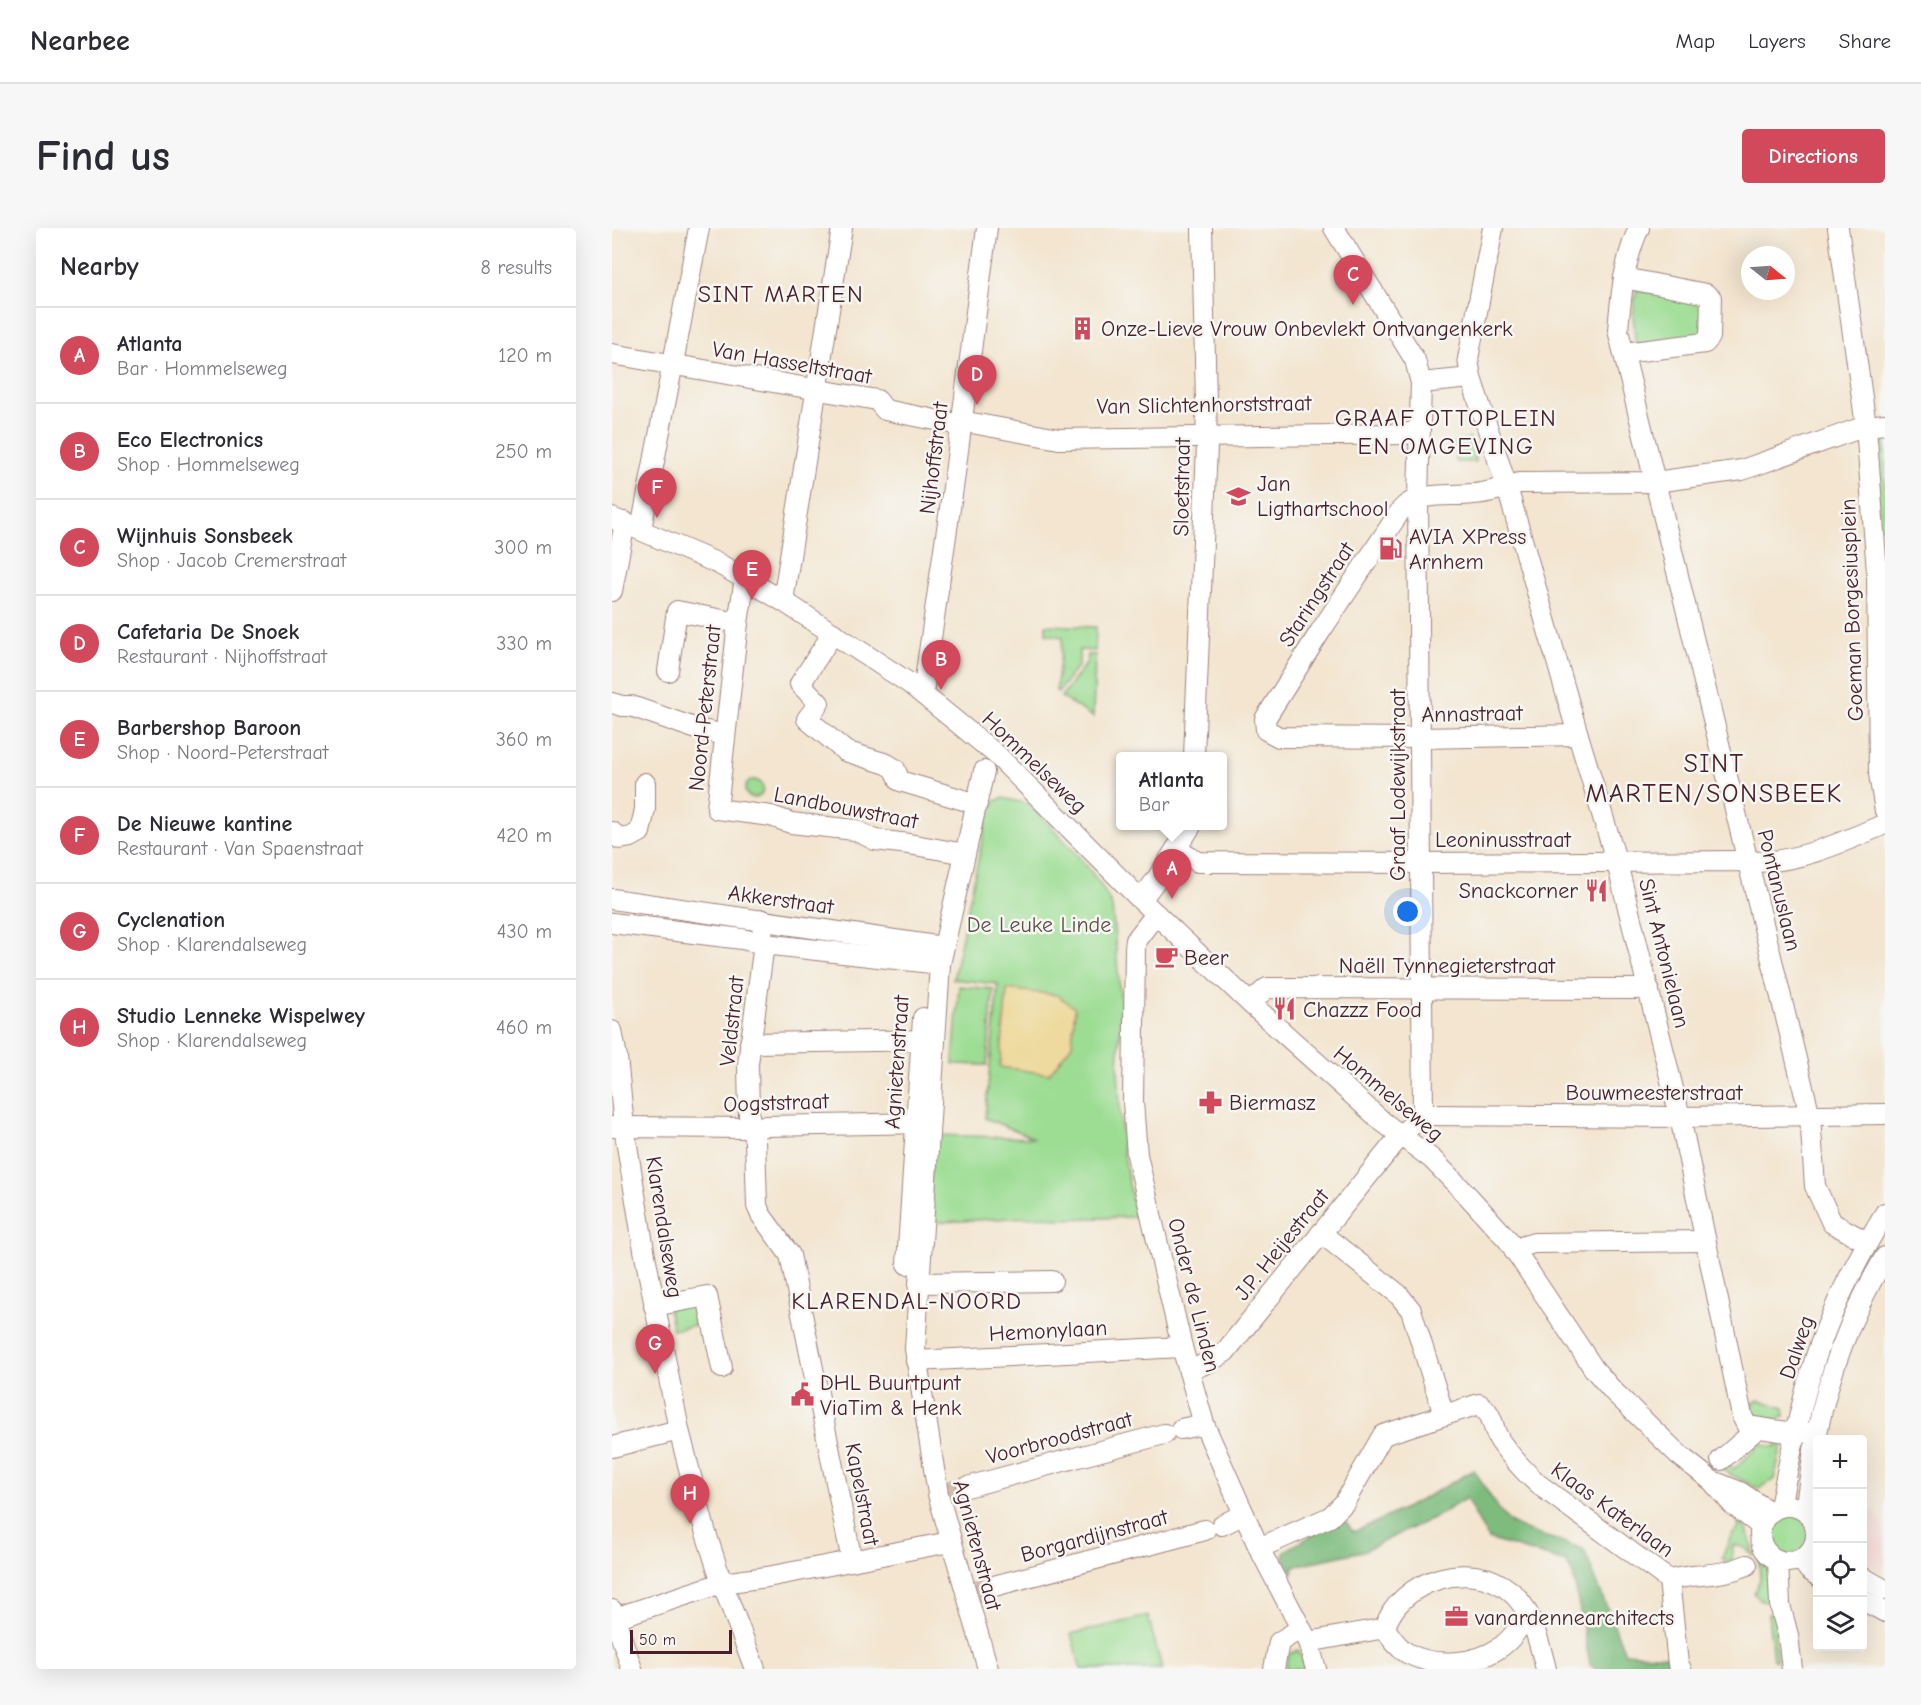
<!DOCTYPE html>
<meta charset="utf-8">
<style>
:root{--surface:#fff;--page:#f7f7f7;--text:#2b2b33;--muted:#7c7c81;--line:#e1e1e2;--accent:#d1495b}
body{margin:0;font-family:"Comic Neue",sans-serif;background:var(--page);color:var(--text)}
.controls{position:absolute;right:18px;bottom:18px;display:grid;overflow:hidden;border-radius:6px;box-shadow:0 6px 24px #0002}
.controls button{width:54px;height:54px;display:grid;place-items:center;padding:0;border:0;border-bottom:2px solid var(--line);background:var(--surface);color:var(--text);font:30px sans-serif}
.compass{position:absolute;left:1129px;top:18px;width:54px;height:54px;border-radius:50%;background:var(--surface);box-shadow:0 6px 24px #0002;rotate:107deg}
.scale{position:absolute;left:18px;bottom:15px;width:102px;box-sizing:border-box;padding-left:6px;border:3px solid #4a1f2b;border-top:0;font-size:16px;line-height:21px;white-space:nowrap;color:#4a1f2b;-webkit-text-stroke:4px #f6f6f2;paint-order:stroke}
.you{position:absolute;left:796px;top:684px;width:21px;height:21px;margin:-15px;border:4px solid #fff;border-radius:50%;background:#1a73e8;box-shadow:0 0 0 9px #1a73e833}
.badge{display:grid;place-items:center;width:39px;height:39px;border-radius:50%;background:var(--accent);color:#fff;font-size:20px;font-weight:700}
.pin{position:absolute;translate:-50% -50px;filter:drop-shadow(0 2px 3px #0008)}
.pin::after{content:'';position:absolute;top:32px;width:21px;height:18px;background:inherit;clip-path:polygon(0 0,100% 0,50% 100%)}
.popup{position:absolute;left:504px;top:524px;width:111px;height:78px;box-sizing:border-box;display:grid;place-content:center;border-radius:6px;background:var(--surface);filter:drop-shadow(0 2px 4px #0005);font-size:20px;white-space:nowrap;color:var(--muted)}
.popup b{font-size:22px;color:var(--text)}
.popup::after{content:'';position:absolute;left:50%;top:100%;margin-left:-12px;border:12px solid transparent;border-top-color:var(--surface)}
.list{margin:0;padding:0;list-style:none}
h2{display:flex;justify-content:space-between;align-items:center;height:78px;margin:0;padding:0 24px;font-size:26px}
h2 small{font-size:20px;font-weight:400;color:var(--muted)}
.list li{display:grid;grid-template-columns:39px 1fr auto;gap:18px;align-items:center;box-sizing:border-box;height:96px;padding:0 24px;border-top:2px solid var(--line)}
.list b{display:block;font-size:22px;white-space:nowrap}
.list p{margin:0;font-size:20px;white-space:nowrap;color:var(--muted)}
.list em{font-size:20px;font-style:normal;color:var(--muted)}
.icon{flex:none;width:33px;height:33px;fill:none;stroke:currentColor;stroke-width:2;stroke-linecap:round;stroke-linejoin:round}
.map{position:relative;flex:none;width:1273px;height:1441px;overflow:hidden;border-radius:6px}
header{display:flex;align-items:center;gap:36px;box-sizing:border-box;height:84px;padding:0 30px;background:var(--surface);border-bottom:2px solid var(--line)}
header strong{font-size:28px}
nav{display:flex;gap:33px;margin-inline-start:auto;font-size:21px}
.intro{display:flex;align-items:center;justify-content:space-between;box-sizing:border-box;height:144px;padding:0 36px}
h1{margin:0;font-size:42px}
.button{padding:15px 27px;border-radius:6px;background:var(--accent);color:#fff;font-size:21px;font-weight:700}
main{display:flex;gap:36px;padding:0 36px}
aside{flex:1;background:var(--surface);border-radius:6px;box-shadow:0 6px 24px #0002}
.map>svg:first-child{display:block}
.built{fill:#f7d0cd}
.green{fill:#9cdd93;stroke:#737e5f;stroke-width:1.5}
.forest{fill:#7dbc7d;stroke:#646e54;stroke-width:1.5}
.sand{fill:#eeda9e;stroke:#9c7c64;stroke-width:1.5}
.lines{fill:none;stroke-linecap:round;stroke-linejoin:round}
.minor-tunnel{stroke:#d1bdae;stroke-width:20;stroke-dasharray:20 10;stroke-linecap:butt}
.minor-casing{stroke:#9e827d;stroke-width:22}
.minor{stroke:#fff;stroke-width:20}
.labels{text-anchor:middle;stroke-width:5;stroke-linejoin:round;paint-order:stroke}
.poi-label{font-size:22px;fill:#4a1f2b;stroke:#f6f6f2;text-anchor:start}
.street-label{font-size:22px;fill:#4a1f2b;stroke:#f6f6f2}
.park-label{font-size:22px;fill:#5e4e45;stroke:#f6f6f2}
.neighbourhood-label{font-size:24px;letter-spacing:1.5px;fill:#4a1f2b;stroke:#f6f6f2}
.quarter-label{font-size:26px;letter-spacing:1.5px;fill:#4a1f2b;stroke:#f6f6f2}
</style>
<header>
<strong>Nearbee</strong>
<nav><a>Map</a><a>Layers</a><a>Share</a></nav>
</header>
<div class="intro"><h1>Find us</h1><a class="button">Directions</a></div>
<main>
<aside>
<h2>Nearby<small>8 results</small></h2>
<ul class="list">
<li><span class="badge">A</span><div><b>Atlanta</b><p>Bar · Hommelseweg</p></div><em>120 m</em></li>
<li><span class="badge">B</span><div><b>Eco Electronics</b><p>Shop · Hommelseweg</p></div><em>250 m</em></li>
<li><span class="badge">C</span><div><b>Wijnhuis Sonsbeek</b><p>Shop · Jacob Cremerstraat</p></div><em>300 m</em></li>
<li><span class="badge">D</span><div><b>Cafetaria De Snoek</b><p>Restaurant · Nijhoffstraat</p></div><em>330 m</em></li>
<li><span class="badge">E</span><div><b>Barbershop Baroon</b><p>Shop · Noord-Peterstraat</p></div><em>360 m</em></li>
<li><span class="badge">F</span><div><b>De Nieuwe kantine</b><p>Restaurant · Van Spaenstraat</p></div><em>420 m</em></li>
<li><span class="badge">G</span><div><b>Cyclenation</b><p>Shop · Klarendalseweg</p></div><em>430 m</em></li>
<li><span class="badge">H</span><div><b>Studio Lenneke Wispelwey</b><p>Shop · Klarendalseweg</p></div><em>460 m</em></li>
</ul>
</aside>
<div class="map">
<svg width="1273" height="1441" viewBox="0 0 1273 1441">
<rect width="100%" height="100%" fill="#f6f6f2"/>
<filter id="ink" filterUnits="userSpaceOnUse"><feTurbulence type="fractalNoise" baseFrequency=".0167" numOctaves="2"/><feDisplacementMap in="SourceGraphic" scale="12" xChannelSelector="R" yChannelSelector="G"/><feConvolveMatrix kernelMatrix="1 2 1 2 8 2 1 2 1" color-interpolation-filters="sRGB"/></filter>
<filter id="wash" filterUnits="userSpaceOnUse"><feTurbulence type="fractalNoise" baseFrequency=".008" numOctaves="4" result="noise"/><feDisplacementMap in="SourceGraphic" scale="24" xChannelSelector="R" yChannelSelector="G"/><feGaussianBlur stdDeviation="1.35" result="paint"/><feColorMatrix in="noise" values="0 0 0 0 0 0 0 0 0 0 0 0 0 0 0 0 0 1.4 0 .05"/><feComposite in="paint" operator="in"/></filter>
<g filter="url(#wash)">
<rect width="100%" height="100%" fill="#f3e5cf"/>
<polygon class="built" points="1251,1282 1262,1283 1270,1295 1273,1311 1273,1333 1269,1342 1254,1334 1251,1335"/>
<g class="green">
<polygon points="1024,62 1089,71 1092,106 1024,120 1021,88"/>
<polygon points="1273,205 1273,299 1268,300 1263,219"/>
<polygon points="858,210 864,234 844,234 842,215"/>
<polygon points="434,397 484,399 483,423 467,422 467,437 446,464 444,463 451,409 434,406"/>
<polygon points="476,427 483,427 481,489 449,469 475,434"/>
<circle cx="142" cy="561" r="9"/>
<path d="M390,570l23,5 9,6c27,29 61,60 78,97l9,99 -3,63 4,77 13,72 -77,2 -13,-3 -118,7 6,-88 101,3 -49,-20 13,-134 -45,-5 35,-166c3,-8 6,-12 14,-15z"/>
<polygon points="347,758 381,761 375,837 341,836"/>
<polygon points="79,1075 84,1097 61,1102 56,1080"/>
<polygon points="1147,1172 1172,1180 1173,1188 1166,1192 1143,1188 1140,1178 1142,1174"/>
<polygon points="1145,1207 1151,1207 1150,1217 1164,1219 1166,1213 1170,1217 1162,1251 1147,1261 1097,1235 1103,1229 1115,1235 1122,1241 1144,1221 1142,1218 1148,1212"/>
<circle cx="1177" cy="1306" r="21"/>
<polygon points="1128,1294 1135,1301 1142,1328 1131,1319 1121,1317 1120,1334 1114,1334 1110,1330 1119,1308 1128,1299 1125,1296"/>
<polygon points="1147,1333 1157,1343 1159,1372 1151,1373 1142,1366 1148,1351"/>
<polygon points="1162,1385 1166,1400 1163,1405 1165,1432 1161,1432 1156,1386"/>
<polygon points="536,1388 550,1441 469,1441 459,1406"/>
<polygon points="686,1422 694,1441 674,1441 676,1427"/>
</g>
<path class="forest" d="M862,1242c10,15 23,40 35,51 11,11 57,20 75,29l41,103 44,3 4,13h-77l-6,-4 -17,-91 -7,-12 -78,-23 -22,-41 -29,18 -74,35 -69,15 -1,7 -10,-17 2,-5 52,-30 4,-6 12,17c42,-17 81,-39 121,-62z"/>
<polygon class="sand" points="395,761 445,767 463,780 460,817 437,846 388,839"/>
</g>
<g filter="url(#ink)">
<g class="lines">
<g class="minor-tunnel">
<polyline points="326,1266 355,1259"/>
<polyline points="354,1364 382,1358"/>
</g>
<defs>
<g id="minor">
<polyline points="881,0 856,131 859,150 895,259 966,507 1005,635 1068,889 1130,1188 1135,1198 1175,1204 1205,1205"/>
<path d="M1027,0c-15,32 -18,68 -21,102l192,786 5,70 17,37 35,19"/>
<polyline points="1012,125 1093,115 1098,109 1099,70 1094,66 1012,50"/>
<polyline points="0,126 265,172 273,182 349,197"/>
<polyline points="809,155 859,150"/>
<polyline points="349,193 447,211 793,206 808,202"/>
<polyline points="1273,196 1254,198 1265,344 1267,546 1273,583"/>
<polyline points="0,290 107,336 171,373 297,455 385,527 529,672 638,775 771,894 820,931 857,969 896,1012 982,1141 1001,1163 1067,1227 1100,1253 1120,1276 1149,1298"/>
<polyline points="29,301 87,0"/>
<polyline points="133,350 126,395 105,581 159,588 179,595 243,602 263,612 297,616 353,626"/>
<polyline points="0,363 13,294"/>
<polyline points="171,373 230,0"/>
<polyline points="221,405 188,456 207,475 195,491 233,523 275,536 283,541 288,553 365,576"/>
<polyline points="56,443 65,383 126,395"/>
<polyline points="311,465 342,253 375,0"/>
<polyline points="0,475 10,478 19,478 85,501 113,507"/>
<path d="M966,507l-157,3 -142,-1 -13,-7 -1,-11 55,-87 81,-122c18,-20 48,-13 72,-16 16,-1 31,-6 46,-11l136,-1 87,-12 124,-44 -28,-198"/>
<polyline points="582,528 595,218 590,0"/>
<polyline points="372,543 328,736 303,1121 326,1266 376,1441"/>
<polyline points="0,604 8,611 19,609 28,604 33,581 33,555"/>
<path d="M564,621l22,13 224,1 326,-2c43,5 98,-20 137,-37"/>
<polyline points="0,671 331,719"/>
<polyline points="529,672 544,652 579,598"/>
<polyline points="544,686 524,712 523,720 521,874 525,927 570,1119 592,1196 647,1320 696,1414 704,1441"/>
<polyline points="151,692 150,710 152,716 136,836 137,887 138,900 143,912 145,978 149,987 178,1027 240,1333"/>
<polyline points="0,695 130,711 152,716 328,736"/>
<polyline points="638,775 655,760 1037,761"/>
<polyline points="0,803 5,829 12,899 32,1022 67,1202 93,1302 110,1355 143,1441"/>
<polyline points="138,815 322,812"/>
<polyline points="811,887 1068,889 1273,886"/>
<polyline points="0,899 138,900 153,898 315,895"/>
<polyline points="709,1005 786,1066 799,1082 832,1187"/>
<polyline points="903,1024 912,1018 922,1015 1093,1013"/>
<polyline points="295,1036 311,790"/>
<polyline points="307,1055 440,1053"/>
<polyline points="42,1078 95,1068 110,1140"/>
<polyline points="304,1133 570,1119"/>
<polyline points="577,1143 597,1134 613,1124 789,907 811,887 806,270 809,155 803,132 722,0"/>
<polyline points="569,1201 592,1196"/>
<polyline points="0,1219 67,1202"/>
<polyline points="1109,1232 1146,1200"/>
<polyline points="1103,1254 1128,1264 1158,1284"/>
<polyline points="355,1259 552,1206"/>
<circle cx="1176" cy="1306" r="28"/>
<path d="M1168,1279c9,-44 17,-88 30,-131 16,-57 44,-112 75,-163"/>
<path d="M1193,1283c4,-26 7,-52 12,-78 12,-61 36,-122 68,-176"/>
<polyline points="610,1297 632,1286"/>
<path d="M647,1320l71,-31 14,-14 39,-68 96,-31c16,10 12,23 21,37 11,16 24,30 38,43l131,96"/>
<polyline points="1189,1331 1197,1342 1206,1348"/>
<polyline points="1166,1332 1168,1377 1176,1407 1180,1441"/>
<polyline points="1250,1349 1273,1362"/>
<polyline points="1057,1352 1066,1436 1069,1441"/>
<path d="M1057,1352c28,-7 51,-3 78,-15"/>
<polyline points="382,1358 593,1302"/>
<polyline points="1250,1372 1273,1384"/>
<polyline points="0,1382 20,1441"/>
<path d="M915,1385c-6,13 -13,24 -25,33 -25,19 -68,22 -95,7 -10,-6 -16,-15 -22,-25 14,-48 86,-70 125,-37 22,18 29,51 36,78"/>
<polyline points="3,1390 110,1355 155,1349 338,1314"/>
<polyline points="696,1414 773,1400"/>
<polyline points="662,1441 667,1414 688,1401"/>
</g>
</defs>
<use href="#minor" class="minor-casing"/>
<use href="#minor" class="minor"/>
</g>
</g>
<defs>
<symbol id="building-bare" viewBox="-9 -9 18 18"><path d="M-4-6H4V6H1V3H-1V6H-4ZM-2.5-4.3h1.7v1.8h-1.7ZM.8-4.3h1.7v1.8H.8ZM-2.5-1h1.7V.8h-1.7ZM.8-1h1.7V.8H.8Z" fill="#d1495b" stroke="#f6f6f2" stroke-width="2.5" paint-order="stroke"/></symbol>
<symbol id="school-bare" viewBox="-9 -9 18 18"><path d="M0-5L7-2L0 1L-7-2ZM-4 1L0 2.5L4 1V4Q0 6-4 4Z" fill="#d1495b" stroke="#f6f6f2" stroke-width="2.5" paint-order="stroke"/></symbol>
<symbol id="fuel-bare" viewBox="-9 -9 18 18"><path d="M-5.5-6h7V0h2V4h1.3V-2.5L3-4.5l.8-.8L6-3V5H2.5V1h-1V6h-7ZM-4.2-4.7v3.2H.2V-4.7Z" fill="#d1495b" stroke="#f6f6f2" stroke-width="2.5" paint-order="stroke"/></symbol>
<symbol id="restaurant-bare" viewBox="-9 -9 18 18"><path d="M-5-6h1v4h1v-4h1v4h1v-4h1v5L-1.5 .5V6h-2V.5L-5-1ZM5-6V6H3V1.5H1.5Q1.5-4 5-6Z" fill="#d1495b" stroke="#f6f6f2" stroke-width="2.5" paint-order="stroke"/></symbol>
<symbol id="cafe-bare" viewBox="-9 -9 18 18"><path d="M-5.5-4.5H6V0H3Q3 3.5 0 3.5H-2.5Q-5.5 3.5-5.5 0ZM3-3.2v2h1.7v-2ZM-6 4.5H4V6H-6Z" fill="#d1495b" stroke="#f6f6f2" stroke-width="2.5" paint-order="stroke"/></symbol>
<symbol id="pharmacy-bare" viewBox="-9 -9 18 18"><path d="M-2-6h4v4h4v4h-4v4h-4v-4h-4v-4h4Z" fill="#d1495b" stroke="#f6f6f2" stroke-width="2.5" paint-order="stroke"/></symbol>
<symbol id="civic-bare" viewBox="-9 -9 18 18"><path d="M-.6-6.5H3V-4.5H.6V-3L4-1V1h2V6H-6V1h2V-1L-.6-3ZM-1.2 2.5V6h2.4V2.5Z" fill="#d1495b" stroke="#f6f6f2" stroke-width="2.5" paint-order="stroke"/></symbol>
<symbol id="office-bare" viewBox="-9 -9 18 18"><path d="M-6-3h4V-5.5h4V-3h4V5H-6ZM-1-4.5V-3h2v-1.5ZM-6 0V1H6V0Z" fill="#d1495b" stroke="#f6f6f2" stroke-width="2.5" paint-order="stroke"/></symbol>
</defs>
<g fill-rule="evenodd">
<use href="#building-bare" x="454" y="84" width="33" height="33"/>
<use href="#school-bare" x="610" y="252" width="33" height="33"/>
<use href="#fuel-bare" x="762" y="304" width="33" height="33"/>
<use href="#restaurant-bare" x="968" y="646" width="33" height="33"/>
<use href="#cafe-bare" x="538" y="712" width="33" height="33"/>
<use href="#restaurant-bare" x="656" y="764" width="33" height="33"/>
<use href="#pharmacy-bare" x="582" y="858" width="33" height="33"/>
<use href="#civic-bare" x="174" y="1150" width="33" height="33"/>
<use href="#office-bare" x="828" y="1372" width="33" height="33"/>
</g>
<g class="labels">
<g class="poi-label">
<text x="489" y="108">Onze-Lieve Vrouw Onbevlekt Ontvangenkerk</text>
<text x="645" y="263">Jan<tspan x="645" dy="25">Ligthartschool</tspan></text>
<text x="797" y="316">AVIA XPress<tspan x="797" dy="25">Arnhem</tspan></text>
<text x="966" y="670" text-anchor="end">Snackcorner</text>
<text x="572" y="737">Beer</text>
<text x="691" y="789">Chazzz Food</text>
<text x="617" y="882">Biermasz</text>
<text x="208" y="1162">DHL Buurtpunt<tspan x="208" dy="25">ViaTim &amp; Henk</tspan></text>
<text x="863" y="1397">vanardennearchitects</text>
</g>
<g class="street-label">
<text transform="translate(180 134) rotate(10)" y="8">Van Hasseltstraat</text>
<text transform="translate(592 176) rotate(-1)" y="8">Van Slichtenhorststraat</text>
<text transform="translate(321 230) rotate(-83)" y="8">Nijhoffstraat</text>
<text transform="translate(569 259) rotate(-89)" y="8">Sloetstraat</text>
<text transform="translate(704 366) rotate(-57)" y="8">Staringstraat</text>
<text transform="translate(1239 382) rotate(-92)" y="8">Goeman Borgesiusplein</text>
<text transform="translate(92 480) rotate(-84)" y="8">Noord-Peterstraat</text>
<text transform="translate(860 485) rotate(-1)" y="8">Annastraat</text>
<text transform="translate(423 534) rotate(44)" y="8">Hommelseweg</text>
<text transform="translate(785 557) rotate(-90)" y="8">Graaf Lodewijkstraat</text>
<text transform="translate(234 579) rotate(11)" y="8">Landbouwstraat</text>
<text x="891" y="619">Leoninusstraat</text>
<text transform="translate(1168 662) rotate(76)" y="8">Pontanuslaan</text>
<text transform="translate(169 671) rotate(8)" y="8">Akkerstraat</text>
<text transform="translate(1053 725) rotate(76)" y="8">Sint Antonielaan</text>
<text x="835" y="745">Naëll Tynnegieterstraat</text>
<text transform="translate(119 793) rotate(-84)" y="8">Veldstraat</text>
<text transform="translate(284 834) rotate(-86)" y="8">Agnietenstraat</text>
<text x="1042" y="872">Bouwmeesterstraat</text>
<text transform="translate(777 865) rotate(40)" y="8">Hommelseweg</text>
<text transform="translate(164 874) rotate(-2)" y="8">Oogststraat</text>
<text transform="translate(53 999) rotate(81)" y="8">Klarendalseweg</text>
<text transform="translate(669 1016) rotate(-51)" y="8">J.P. Heijestraat</text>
<text transform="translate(583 1067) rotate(76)" y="8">Onder de Linden</text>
<text transform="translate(436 1102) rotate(-3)" y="8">Hemonylaan</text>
<text transform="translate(1184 1119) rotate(-71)" y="8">Dalweg</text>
<text transform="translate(447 1209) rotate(-15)" y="8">Voorbroodstraat</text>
<text transform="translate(251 1266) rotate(79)" y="8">Kapelstraat</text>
<text transform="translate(1001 1281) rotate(36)" y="8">Klaas Katerlaan</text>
<text transform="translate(482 1307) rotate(-15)" y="8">Borgardijnstraat</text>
<text transform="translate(366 1317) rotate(75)" y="8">Agnietenstraat</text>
</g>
<g class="park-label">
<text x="427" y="704">De Leuke Linde</text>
</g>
<g class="neighbourhood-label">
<text x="169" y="74">SINT MARTEN</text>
<text x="834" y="198">GRAAF OTTOPLEIN<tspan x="834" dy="28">EN OMGEVING</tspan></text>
<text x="295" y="1081">KLARENDAL-NOORD</text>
</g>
<g class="quarter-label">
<text x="1102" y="544">SINT<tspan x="1102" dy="30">MARTEN/SONSBEEK</tspan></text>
</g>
</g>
</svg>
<div class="controls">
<button>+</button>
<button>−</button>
<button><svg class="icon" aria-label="locate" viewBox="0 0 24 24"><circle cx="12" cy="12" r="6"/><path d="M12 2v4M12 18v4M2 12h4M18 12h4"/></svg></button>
<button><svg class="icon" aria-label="layers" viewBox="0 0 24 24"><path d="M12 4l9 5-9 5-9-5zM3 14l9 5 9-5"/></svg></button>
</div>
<svg class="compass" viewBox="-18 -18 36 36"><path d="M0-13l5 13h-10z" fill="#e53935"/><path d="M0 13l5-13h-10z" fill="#7c7c81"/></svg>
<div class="scale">50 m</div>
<div class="you"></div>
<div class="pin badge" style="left:560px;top:671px">A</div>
<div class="popup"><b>Atlanta</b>Bar</div>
<div class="pin badge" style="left:329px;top:462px">B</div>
<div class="pin badge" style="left:741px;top:77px">C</div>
<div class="pin badge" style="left:365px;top:177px">D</div>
<div class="pin badge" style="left:140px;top:372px">E</div>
<div class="pin badge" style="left:45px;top:290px">F</div>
<div class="pin badge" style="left:43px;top:1146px">G</div>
<div class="pin badge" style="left:78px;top:1296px">H</div>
</div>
</main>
